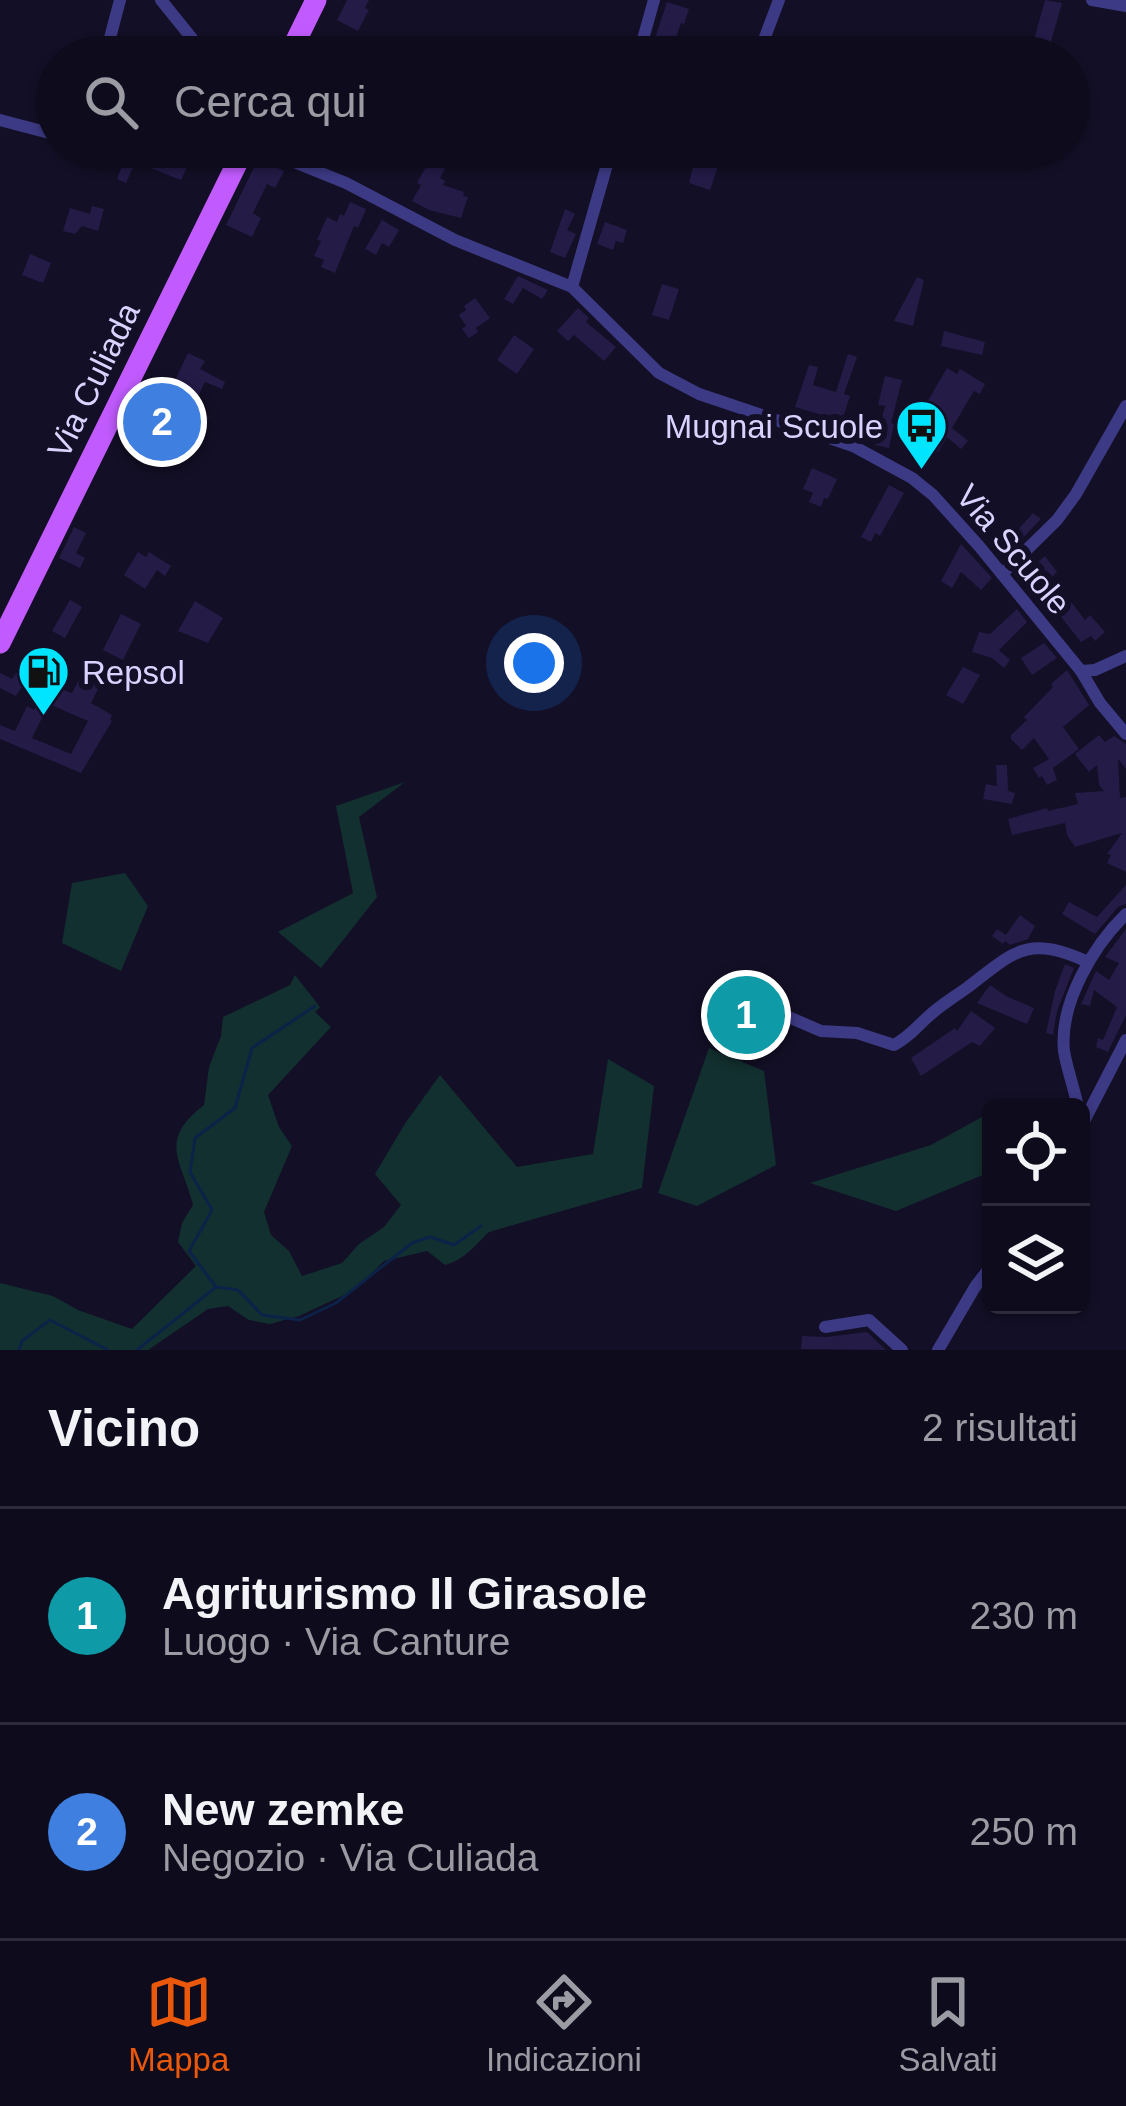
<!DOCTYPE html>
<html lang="it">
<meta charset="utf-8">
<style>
:root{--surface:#0e0b1c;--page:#171425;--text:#f1f3f6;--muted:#9b9ba3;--line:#2e2b3b;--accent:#ea580c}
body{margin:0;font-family:Helvetica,sans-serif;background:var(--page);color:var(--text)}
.controls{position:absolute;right:36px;bottom:36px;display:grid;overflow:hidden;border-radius:18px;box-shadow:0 3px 9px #0004}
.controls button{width:108px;height:108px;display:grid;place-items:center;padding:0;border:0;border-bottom:3px solid var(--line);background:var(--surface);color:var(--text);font:60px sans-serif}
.you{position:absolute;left:534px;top:663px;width:42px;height:42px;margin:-30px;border:9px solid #fff;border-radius:50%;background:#1a73e8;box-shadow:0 0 0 18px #1a73e833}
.badge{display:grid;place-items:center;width:78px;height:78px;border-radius:50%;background:var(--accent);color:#fff;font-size:39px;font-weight:700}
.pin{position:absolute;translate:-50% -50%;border:6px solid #fff;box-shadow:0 3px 12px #0006}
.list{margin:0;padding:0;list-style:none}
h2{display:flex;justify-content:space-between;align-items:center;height:156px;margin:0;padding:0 48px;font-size:51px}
h2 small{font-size:39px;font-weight:400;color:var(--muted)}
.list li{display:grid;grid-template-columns:78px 1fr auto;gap:36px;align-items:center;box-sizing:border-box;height:216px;padding:0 48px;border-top:3px solid var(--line)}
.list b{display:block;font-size:45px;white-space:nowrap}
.list p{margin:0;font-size:39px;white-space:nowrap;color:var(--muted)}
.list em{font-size:39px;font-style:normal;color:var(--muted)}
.icon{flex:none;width:66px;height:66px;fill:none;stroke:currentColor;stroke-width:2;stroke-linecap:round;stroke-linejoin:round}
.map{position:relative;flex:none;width:1126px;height:1350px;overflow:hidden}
.search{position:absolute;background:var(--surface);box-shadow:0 3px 9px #0004;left:36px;right:36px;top:36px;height:132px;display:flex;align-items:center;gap:30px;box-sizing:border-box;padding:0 42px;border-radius:66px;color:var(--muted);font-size:45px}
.sheet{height:588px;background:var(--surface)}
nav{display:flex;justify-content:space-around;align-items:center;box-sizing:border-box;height:168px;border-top:3px solid var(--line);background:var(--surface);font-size:33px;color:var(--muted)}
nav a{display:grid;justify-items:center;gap:6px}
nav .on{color:var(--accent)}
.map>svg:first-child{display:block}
.green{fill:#12302f}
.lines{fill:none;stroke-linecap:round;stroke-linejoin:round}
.stream{stroke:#0c2248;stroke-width:3}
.building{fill:#241b47;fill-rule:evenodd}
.minor{stroke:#3d3a85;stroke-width:12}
.primary{stroke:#c25bff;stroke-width:21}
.labels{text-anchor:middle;stroke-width:12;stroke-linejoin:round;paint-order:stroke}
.street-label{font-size:33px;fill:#d9d4ff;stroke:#130f26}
.poi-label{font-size:33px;fill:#d9d4ff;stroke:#130f26;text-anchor:end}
</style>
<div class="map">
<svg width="1126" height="1350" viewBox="0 0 1126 1350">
<rect width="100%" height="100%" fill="#130f26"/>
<g class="green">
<polygon points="405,782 359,817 377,897 321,968 278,932 353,893 336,806"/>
<polygon points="125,873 148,906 121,971 62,943 72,883"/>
<path d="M295,975l25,32 -5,5 16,15 -63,68 11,32 13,19 -28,66 7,23 18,16 13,25 40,-13 17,-19 25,-17 17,-22 -26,-31 31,-52 34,-47 77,92 76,-13 15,-95 46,27 -12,102 -153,44c-15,14 -23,27 -44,33l-18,-14 -43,10 -29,29 -56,26 -29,8 -21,-4 -21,-14 -20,3 -60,41h-148v-67l53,13 25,14 54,19 64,-63 -18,-24 4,-19 11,-18c-11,-44 -36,-64 11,-100l5,-38 12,-31 2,-19 67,-32z"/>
<polygon points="709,1048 764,1071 776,1165 697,1206 658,1193"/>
<polygon points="991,1112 991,1168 985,1174 896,1211 810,1183 931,1145"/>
</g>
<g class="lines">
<g class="stream">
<polyline points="216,1287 189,1251 212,1210 190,1172 195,1138 235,1108 252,1048 315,1006"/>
<polyline points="19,1350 22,1341 50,1320 108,1350"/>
<polyline points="137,1350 216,1287 238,1290 262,1315 300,1320 336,1303 412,1243 430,1237 454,1245 481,1226"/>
</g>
</g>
<g class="building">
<polygon points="347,0 369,0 365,8 369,10 358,31 337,20"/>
<polygon points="1045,0 1062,3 1050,45 1034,40"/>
<polygon points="667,2 689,9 684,24 681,23 669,57 651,50"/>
<polygon points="118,147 148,152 170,167 179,148 193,155 181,180 153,169 137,158 126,183 117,179 122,166 112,162"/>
<polygon points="437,147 450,147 439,166 445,169 440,178 445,181 443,185 464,192 463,196 468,197 461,218 429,210 412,201 421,185 417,183"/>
<polygon points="697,152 720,160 710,190 689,183"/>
<polygon points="258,159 284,171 275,188 267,184 253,213 261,218 252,237 226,225"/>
<polygon points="350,202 366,209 358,228 354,226 335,273 321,267 324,260 314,256 321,241 317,240 327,217 337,222 340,214 344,216"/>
<polygon points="92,206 104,209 98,231 82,226 75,234 63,231 70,208 90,214"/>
<polygon points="565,209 575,214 567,230 576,234 565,258 550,252"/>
<polygon points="382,220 399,230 389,247 382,243 376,255 365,249"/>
<polygon points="605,222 627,230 623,243 616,241 613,250 597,244"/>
<polygon points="30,254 51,263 43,283 22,275"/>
<polygon points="518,276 548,290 542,299 523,288 513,304 504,299"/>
<polygon points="917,277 924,280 913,326 894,321"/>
<polygon points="662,284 679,289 669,320 652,315"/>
<polygon points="475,298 490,318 476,328 478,332 469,338 462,329 466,326 459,315 466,310 464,306"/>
<polygon points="578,308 589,318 586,322 616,347 604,361 574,335 568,341 557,331"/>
<polygon points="944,331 985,342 982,355 941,346"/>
<polygon points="514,335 534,349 517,374 497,360"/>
<polygon points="188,353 205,361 200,369 225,382 222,389 205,382 192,409 209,417 203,431 195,427 188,443 153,427"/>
<polygon points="848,354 857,357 844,394 850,396 842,421 795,407 809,365 818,367 813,385 836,392"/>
<polygon points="947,368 957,374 960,369 985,384 980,394 974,391 952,428 968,441 961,449 947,437 938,452 931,448 924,462 909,448 933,408 926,404"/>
<polygon points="885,376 902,380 891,423 894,424 889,448 875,445 885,406 878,405"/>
<polygon points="812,468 837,479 828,499 824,498 821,507 809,502 813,493 803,489"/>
<polygon points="889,485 904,493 880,536 875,533 871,542 861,537"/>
<polygon points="1033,513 1041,519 1006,556 995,545 1011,530 1014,534"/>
<polygon points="74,527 86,533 76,553 85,558 80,568 59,558"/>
<polygon points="961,544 992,578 981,590 961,572 952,588 941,581"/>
<polygon points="138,552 146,557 149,552 171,566 165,576 157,570 145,589 124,575"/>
<polygon points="1045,556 1057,572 1052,577 1085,620 1090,615 1105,632 1095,641 1091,636 1081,642 1026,573"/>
<polygon points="70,600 82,607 65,638 52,631"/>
<polygon points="195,601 223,618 208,643 178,631"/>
<polygon points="1017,609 1027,622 999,650 1010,660 1004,668 992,658 972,652 979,632 990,634"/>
<polygon points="121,614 141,624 123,660 103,650"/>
<polygon points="1044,643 1057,658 1032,675 1021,658"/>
<polygon points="24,662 34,668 16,696 0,688 0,673 12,679"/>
<path d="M87,664l19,9 -15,30 21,12 -2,5 2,1 -31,52 -81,-34v-14l15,6 12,-25 7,4 11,-27 27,10zM49,704l39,17 -17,33 -39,-16z"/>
<polygon points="963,667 980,675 963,704 946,695"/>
<polygon points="1067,670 1089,705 1063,727 1079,749 1053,768 1057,780 1047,785 1042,776 1039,778 1033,768 1049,759 1034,738 1022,750 1011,739 1011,735 1027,720 1024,717 1053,687 1051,684"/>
<polygon points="1099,735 1105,742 1114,736 1126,744 1126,769 1118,759 1120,798 1126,797 1126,872 1107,863 1111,855 1107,854 1122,833 1075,847 1067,835 1065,823 1012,835 1008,819 1047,808 1048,811 1078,804 1075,793 1104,791 1099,785 1097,765 1089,772 1075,754"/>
<polygon points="996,765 1007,765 1008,791 1015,793 1012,804 983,799 986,784 997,786"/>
<polygon points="1126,885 1126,904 1118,907 1095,934 1062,914 1069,902 1097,917"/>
<polygon points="1020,915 1035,926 1028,939 1010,945 1005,941 1003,944 992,936 997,929 1006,935"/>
<polygon points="1126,929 1126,1015 1108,1052 1096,1047 1098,1038 1103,1040 1117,1007 1094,990 1090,1006 1081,1004 1096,971 1109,980 1119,963 1105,957"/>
<polygon points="1065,964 1074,968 1057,1011 1053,1035 1046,1033 1055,991"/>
<polygon points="990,985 1006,996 1034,1008 1027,1024 977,1003"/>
<polygon points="742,998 760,1010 762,1015 751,1032 729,1018"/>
<polygon points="971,1011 995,1028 980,1046 972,1042 921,1076 911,1058 955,1028 957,1031"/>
<polygon points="867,1332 886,1350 801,1349 802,1336 827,1337"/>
</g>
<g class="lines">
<g class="minor">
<polyline points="161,0 207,57"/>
<polyline points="1092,0 1126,6"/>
<polyline points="762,45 779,0"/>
<polyline points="105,57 120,0"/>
<polyline points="638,57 654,0"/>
<polyline points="0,120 57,135"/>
<polyline points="257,147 346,183 455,240 572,287 659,373 699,394 853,446 912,478 933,495 979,546 1081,671 1100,703 1126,734"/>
<polyline points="572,287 612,147"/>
<polyline points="1002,574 1057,520 1076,494 1126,406"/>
<polyline points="1081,671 1095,670 1126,656"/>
<path d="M770,1009l51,22 36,2 37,12c17,-9 22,-18 36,-30 12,-11 26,-19 38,-28 48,-37 60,-52 120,-25"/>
<path d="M1078,1107c-4,-19 -11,-38 -14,-56 -5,-48 30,-106 62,-137"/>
<polyline points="1081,1127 1126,1040"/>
<polyline points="825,1327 869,1320 902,1350"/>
<polyline points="938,1350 975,1287 991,1266"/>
</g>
<g class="primary">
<polyline points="288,57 316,0"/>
<polyline points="0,643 245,147"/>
</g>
</g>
<defs>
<symbol id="bus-pin" viewBox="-11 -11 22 30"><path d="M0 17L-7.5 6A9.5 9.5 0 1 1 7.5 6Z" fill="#00e5ff" stroke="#130f26"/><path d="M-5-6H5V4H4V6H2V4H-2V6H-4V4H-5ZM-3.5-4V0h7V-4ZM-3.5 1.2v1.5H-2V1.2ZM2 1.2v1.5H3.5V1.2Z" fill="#111"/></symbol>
<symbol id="fuel-pin" viewBox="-11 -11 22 30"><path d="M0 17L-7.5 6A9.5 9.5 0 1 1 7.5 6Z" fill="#00e5ff" stroke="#130f26"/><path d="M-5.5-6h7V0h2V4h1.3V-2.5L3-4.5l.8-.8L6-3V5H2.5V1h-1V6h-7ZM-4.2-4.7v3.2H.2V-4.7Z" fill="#111"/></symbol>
</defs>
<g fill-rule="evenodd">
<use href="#bus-pin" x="892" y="396" width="59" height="81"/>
<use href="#fuel-pin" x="14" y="642" width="59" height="81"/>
</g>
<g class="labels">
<g class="street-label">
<text transform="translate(93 380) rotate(-64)" y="12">Via Culiada</text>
<text transform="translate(1014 549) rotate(50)" y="12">Via Scuole</text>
</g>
<g class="poi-label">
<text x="883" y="438">Mugnai Scuole</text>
<text x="82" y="684" text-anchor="start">Repsol</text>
</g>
</g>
</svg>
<div class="controls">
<button><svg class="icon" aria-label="locate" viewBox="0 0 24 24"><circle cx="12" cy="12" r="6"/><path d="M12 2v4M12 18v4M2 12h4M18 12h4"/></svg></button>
<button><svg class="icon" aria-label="layers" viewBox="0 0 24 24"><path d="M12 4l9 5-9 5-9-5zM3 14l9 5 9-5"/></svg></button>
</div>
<div class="you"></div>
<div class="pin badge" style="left:746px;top:1015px;background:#0f9aa8">1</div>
<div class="pin badge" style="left:162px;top:422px;background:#3f7fe0">2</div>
<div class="search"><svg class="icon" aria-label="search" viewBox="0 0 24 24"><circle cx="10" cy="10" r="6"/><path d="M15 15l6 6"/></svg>Cerca qui</div>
</div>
<section class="sheet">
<h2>Vicino<small>2 risultati</small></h2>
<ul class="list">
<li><span class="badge" style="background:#0f9aa8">1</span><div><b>Agriturismo Il Girasole</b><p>Luogo · Via Canture</p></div><em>230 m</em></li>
<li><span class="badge" style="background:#3f7fe0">2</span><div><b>New zemke</b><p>Negozio · Via Culiada</p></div><em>250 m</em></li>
</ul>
</section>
<nav>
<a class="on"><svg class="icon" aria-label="map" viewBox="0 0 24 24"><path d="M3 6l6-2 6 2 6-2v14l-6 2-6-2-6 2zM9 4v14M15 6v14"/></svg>Mappa</a>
<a><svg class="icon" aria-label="directions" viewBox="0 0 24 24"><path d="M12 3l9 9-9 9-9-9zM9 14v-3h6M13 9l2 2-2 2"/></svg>Indicazioni</a>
<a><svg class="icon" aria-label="saved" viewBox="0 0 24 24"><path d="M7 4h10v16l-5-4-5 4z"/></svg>Salvati</a>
</nav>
